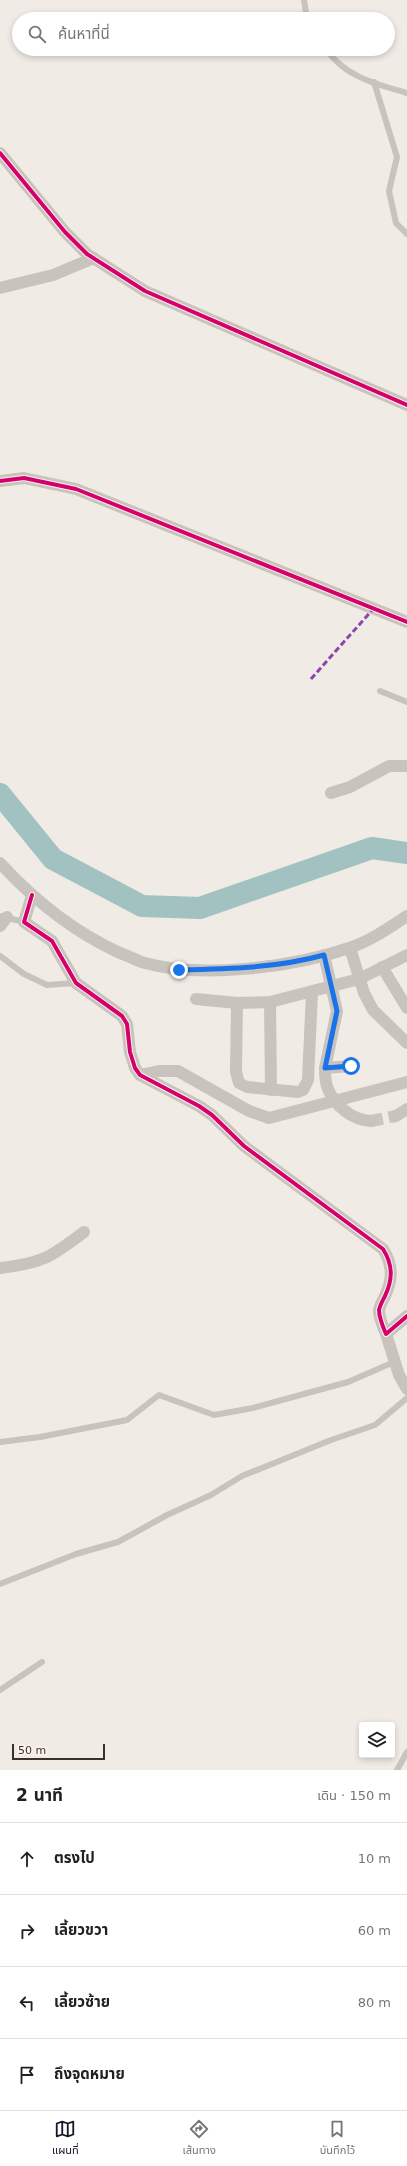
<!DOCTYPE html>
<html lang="th">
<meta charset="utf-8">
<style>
:root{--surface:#fff;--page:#f6f6f6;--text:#202124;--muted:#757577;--line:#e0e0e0;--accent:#111827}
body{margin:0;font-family:"DejaVu Sans","Noto Sans Thai",sans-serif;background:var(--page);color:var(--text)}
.controls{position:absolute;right:12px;bottom:12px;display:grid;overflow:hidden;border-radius:4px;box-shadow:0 2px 6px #0003}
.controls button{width:36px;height:36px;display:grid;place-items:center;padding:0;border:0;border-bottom:1px solid var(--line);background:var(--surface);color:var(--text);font:20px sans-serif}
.scale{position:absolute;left:12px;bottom:10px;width:93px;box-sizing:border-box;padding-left:4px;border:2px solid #3b302b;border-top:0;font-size:11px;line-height:14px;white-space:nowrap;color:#3b302b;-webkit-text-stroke:3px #fbf5ee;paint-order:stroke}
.stop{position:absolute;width:12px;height:12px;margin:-9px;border:3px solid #1a73e8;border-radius:50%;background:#fff}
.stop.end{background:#1a73e8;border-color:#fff;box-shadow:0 1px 4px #0008}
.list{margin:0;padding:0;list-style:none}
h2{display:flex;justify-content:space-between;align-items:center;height:52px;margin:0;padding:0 16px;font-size:17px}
h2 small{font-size:13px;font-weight:400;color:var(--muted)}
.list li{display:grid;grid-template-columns:26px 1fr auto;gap:12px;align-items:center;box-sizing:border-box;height:72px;padding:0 16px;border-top:1px solid var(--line)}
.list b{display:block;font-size:15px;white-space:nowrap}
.list em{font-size:13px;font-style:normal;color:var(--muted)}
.icon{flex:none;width:22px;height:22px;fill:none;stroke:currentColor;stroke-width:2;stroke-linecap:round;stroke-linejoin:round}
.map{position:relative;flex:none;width:407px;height:1770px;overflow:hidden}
.search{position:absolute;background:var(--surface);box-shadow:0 2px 6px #0003;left:12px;right:12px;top:12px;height:44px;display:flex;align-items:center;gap:10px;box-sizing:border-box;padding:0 14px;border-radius:22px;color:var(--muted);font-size:15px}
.sheet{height:340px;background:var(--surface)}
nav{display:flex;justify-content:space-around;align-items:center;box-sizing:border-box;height:56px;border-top:1px solid var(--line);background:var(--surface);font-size:11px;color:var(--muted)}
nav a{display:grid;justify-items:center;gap:2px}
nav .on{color:var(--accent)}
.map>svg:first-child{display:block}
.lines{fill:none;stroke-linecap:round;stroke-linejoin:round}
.river{stroke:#a1c2c1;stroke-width:22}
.minor-tunnel{stroke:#ccc6c0;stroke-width:12;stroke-dasharray:12 6;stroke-linecap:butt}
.service{stroke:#c9c3be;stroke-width:6}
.minor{stroke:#c9c3be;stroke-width:12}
.minor-bridge{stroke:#c9c3be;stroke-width:12}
.quiet{stroke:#8e44ad;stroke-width:3;stroke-dasharray:6 3;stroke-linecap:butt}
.cycleway-casing{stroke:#fbf5ee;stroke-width:6}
.cycleway{stroke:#d6006c;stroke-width:4}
.route{stroke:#1a73e8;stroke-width:5}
</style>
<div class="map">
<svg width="407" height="1770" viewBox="0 0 407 1770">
<rect width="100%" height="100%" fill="#f0ebe5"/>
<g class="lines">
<polyline class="river" points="0,794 53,859 142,906 200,908 372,848 407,853"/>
<polyline class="minor-tunnel" points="371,1121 396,1116"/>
<g class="service">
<polyline points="304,0 307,19"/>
<path d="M326,49c19,28 50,35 81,44"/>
<polyline points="374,82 397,157 389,191 396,223 407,234"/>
<polyline points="380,691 407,702"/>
<polyline points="0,916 24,922"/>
<polyline points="0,956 24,974 47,985 76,983"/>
<polyline points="0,1442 40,1437 127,1420 159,1395 214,1415 253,1408 348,1382 394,1362"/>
<polyline points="0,1584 76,1554 118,1542 167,1515 211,1495 242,1476 331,1440 375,1425 407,1398"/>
<polyline points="0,1690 42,1662"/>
<polyline points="397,1770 407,1752"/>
</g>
<g class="minor">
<polyline points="0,153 65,232 87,254 145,291 407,405"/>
<polyline points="0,288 53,275 94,258"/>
<polyline points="0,481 24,478 76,489 407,622"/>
<polyline points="331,793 350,787 389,766 407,766"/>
<path d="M0,863c34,37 74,69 120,90 9,3 17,8 25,10 57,16 149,4 204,-15 21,-7 40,-20 58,-32"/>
<path d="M32,895l-8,27 28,19 24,42 46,33 5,8 3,28 5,16 5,7 59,31 13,9 32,31 139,103c10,16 10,30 2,47 -2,4 -5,9 -6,14 0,8 4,17 7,24l21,-18"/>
<polyline points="0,926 7,917"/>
<polyline points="350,948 364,993 373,1010 407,1043"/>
<polyline points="324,955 337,1011 325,1068 351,1066"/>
<polyline points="382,967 407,1008"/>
<polyline points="196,999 237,1003 270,1002 359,979 407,955"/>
<polyline points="270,1002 271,1090"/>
<polyline points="237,1003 236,1072 239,1083 247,1087 298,1092 303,1090 308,1080 312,992"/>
<polyline points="140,1075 159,1071 178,1071 249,1111 269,1118 407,1082"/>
<polyline points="396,1116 407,1109"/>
<path d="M0,1268c42,-5 50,-10 84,-36"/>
<polyline points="386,1334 399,1375 407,1389"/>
</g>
<path class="minor-bridge" d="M325,1068c0,6 0,15 3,21 7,17 24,31 43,32"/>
<polyline class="quiet" points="311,679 374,608"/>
<defs>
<g id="cycleway">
<polyline points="0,153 65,232 87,254 145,291 407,405"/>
<polyline points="0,481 24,478 76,489 407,622"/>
<path d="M32,895l-8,27 28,19 24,42 46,33 5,8 3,28 5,16 5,7 59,31 13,9 32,31 139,103c10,16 10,30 2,47 -2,4 -5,9 -6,14 0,8 4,17 7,24l21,-18"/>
</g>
</defs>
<use href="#cycleway" class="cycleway-casing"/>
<use href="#cycleway" class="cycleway"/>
</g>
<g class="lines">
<path class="route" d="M179,970c48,-1 98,-2 145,-15l13,56 -12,57 26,-2"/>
</g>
</svg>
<div class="controls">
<button><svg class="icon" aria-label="layers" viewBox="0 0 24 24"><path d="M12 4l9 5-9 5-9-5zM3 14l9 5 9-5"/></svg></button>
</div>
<div class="scale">50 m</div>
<div class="stop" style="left:351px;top:1066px"></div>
<div class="stop end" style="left:179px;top:970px"></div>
<div class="search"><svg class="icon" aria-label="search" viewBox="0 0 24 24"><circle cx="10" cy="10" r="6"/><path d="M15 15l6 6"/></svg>ค้นหาที่นี่</div>
</div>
<section class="sheet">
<h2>2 นาที<small>เดิน · 150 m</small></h2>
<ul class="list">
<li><svg class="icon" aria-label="ahead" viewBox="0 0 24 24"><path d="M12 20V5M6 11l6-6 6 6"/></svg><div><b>ตรงไป</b></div><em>10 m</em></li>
<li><svg class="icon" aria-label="right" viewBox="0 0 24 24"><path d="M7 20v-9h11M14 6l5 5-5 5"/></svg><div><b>เลี้ยวขวา</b></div><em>60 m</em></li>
<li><svg class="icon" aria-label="left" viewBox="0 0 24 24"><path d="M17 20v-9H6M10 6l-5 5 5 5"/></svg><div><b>เลี้ยวซ้าย</b></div><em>80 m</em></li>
<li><svg class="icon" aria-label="arrive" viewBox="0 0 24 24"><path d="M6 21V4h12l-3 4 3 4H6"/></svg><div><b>ถึงจุดหมาย</b></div></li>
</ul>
</section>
<nav>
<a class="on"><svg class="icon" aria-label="map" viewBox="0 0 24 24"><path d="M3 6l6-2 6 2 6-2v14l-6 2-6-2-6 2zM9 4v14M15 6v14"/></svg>แผนที่</a>
<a><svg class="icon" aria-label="directions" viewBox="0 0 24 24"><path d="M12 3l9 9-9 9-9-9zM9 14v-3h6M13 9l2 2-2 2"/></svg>เส้นทาง</a>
<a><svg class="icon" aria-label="saved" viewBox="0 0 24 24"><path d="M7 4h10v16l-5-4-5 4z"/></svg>บันทึกไว้</a>
</nav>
